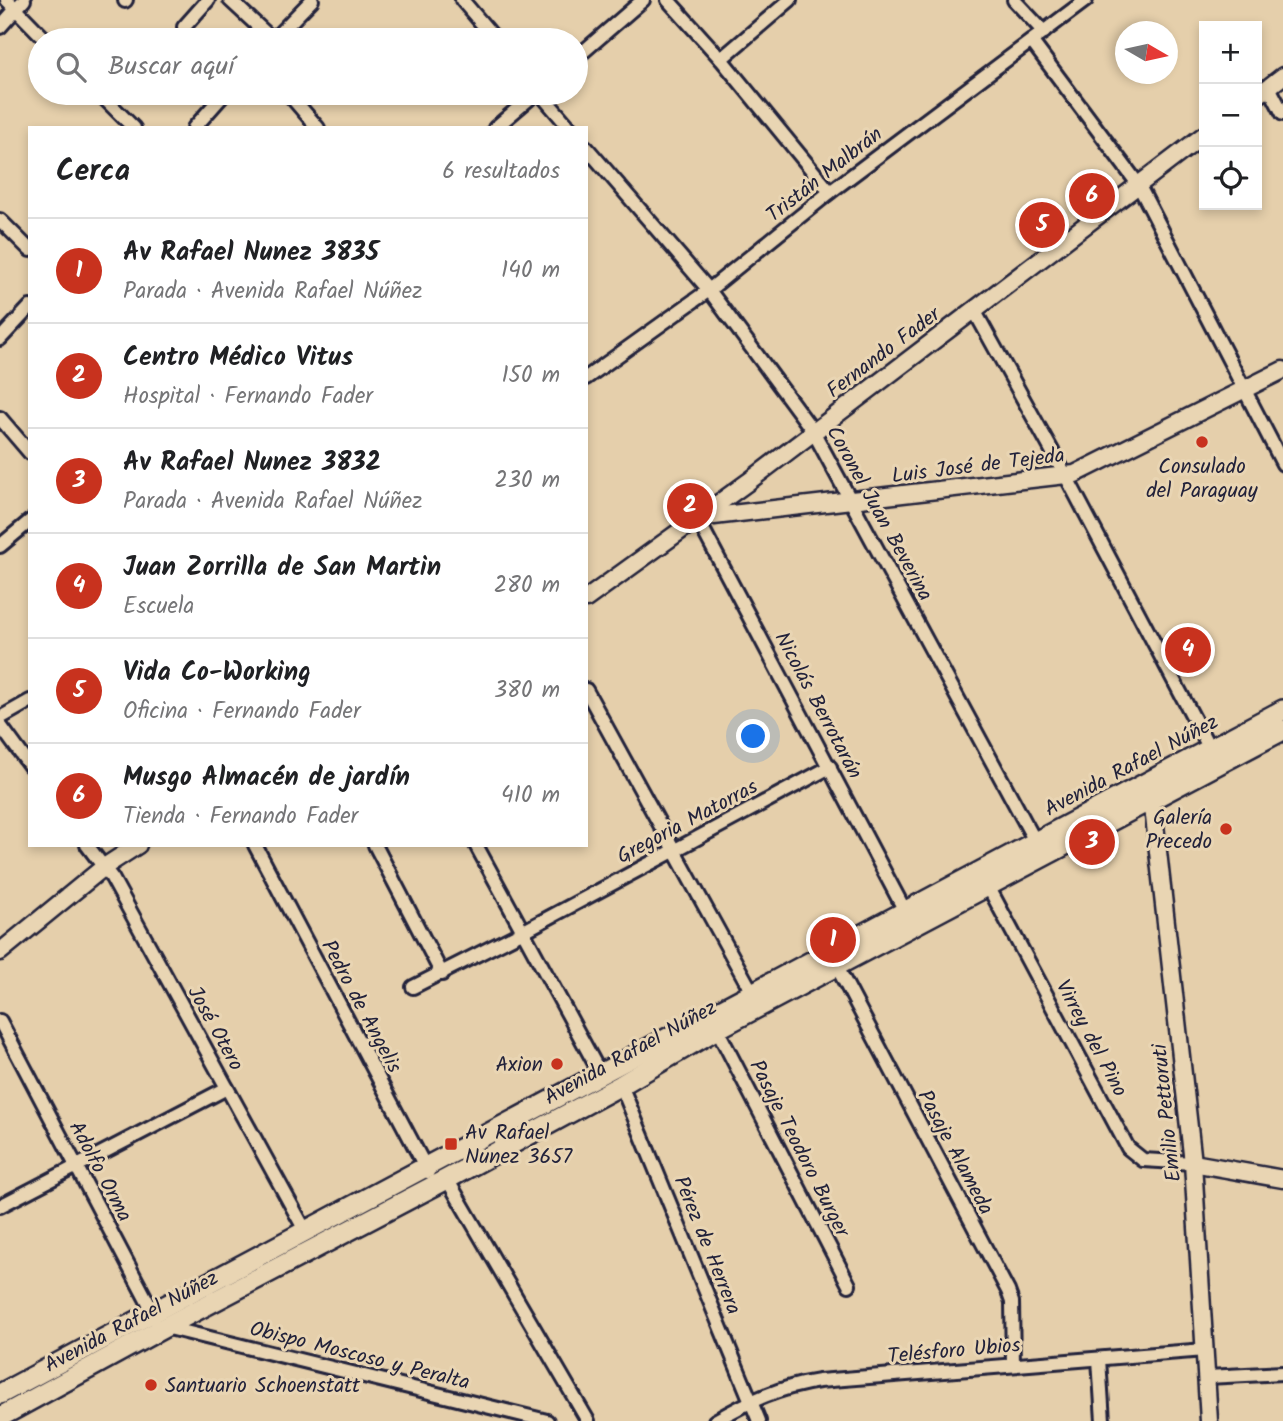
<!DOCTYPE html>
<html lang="es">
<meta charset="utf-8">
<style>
:root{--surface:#fff;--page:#f6f6f6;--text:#202124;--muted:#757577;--line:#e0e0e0;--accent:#c8321e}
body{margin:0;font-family:Kalam,sans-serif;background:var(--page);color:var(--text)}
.controls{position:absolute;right:21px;top:21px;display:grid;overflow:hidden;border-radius:0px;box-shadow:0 4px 10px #0003}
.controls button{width:63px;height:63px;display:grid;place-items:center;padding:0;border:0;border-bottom:2px solid var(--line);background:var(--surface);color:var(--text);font:35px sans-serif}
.compass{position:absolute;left:1115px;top:21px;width:63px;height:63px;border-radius:50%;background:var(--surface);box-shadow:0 4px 10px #0003;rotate:99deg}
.you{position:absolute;left:754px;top:737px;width:24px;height:24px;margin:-18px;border:5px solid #fff;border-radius:50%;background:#1a73e8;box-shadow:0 0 0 10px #1a73e833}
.badge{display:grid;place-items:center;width:46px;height:46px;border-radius:50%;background:var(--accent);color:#fff;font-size:23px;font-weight:700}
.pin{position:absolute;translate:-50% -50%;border:4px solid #fff;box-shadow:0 2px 7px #0006}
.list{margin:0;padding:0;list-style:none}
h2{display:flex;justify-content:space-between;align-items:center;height:91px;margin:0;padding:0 28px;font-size:30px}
h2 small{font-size:23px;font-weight:400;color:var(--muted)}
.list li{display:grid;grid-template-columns:46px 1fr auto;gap:21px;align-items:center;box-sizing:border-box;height:105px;padding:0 28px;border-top:2px solid var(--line)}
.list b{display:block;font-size:26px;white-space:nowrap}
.list p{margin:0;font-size:23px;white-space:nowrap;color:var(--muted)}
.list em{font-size:23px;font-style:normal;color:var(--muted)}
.icon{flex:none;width:38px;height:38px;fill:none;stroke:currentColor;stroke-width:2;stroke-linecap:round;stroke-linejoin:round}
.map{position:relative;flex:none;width:1283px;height:1421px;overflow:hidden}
.search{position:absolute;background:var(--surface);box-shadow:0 4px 10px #0003;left:28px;top:28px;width:560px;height:77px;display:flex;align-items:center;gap:18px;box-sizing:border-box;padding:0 24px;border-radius:38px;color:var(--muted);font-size:26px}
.panel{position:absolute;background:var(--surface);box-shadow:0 4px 10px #0003;left:28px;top:126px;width:560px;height:721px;border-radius:0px}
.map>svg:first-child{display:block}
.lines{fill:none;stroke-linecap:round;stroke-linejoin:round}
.minor-casing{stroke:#22223b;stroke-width:18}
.secondary-casing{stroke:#22223b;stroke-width:21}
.primary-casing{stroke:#22223b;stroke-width:24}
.minor{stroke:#e9d5b3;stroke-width:12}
.secondary{stroke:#e9d5b3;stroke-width:16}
.primary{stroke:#e9d5b3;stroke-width:19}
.poi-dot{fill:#c8321e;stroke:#e9d5b3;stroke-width:2.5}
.labels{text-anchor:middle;stroke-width:6;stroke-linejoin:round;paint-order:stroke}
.street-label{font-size:21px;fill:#22223b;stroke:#e9d5b3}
.poi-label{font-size:21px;fill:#22223b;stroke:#e9d5b3;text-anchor:end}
</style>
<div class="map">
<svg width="1283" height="1421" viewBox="0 0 1283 1421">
<rect width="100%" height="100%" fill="#e5cfab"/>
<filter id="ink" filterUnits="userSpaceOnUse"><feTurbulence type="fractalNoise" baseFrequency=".0143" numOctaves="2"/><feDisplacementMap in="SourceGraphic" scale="14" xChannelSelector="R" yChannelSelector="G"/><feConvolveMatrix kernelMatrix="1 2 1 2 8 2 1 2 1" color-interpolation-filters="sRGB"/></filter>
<g filter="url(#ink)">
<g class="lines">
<defs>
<g id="minor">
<polyline points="7,0 46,40"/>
<polyline points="230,0 273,40"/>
<polyline points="462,0 496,40"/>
<polyline points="668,0 721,59 830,192"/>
<polyline points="1014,0 1044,32"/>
<polyline points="125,1 126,0"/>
<polyline points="0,27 24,0"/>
<polyline points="184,27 208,0"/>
<polyline points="273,40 312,0"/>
<polyline points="1032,42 1138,184 1283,464"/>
<polyline points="576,58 643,0"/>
<polyline points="721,59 790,0"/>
<polyline points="1269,87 1283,114"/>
<polyline points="99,93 134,128"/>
<polyline points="288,93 318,128"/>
<polyline points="540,93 570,128"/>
<polyline points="194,128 225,93"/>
<polyline points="495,128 536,93"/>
<polyline points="586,147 709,290 813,431 1035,841 1035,847"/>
<polyline points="0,220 30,250"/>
<polyline points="974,310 1066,476 1210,749"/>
<polyline points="0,339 30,307"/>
<polyline points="586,378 709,290 830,192 1086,0"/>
<polyline points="0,418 30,453"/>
<polyline points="697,518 905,911"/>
<polyline points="0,546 30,521"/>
<polyline points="586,690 753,994"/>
<polyline points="0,718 30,701"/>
<polyline points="0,725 30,766"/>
<polyline points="87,845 112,878 306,1232"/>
<polyline points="255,845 428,1172"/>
<polyline points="375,845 442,974"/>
<polyline points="476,845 601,1075"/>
<polyline points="988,886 1128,1148 1143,1160 1193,1163"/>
<polyline points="836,965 1008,1291 1012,1302 1013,1365"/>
<polyline points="413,987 522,932 830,767"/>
<polyline points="0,1021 153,1312 153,1318"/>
<polyline points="717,1029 849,1285"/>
<polyline points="621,1085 759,1421"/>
<polyline points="447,1179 588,1421"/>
<polyline points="0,1206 227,1088"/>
<polyline points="165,1327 547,1421"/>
<polyline points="1099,1359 1103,1421"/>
<polyline points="1207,1377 1283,1373"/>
<path d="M715,1421c34,-20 65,-34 104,-40l386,-31"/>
</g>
<g id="secondary">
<polyline points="1257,96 1283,76"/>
<polyline points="697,518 1075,474 1283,370"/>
<polyline points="586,599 748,482 1204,135"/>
<polyline points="1139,795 1148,802 1154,816 1193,1163 1209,1421"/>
<polyline points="0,952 104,867 138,845"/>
<polyline points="1193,1163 1283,1179"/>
</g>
<g id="primary">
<polyline points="0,1394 1283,710"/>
<polyline points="0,1417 165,1327 447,1179 621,1085 717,1029 1283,730"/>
</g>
</defs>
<use href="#minor" class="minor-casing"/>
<use href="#secondary" class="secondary-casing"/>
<use href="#primary" class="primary-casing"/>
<use href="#minor" class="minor"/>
<use href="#secondary" class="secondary"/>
<use href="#primary" class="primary"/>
</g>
</g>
<g class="poi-dot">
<circle cx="1202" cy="442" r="7"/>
<circle cx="1226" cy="829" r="7"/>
<circle cx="557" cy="1064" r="7"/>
<rect x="444" y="1137" width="14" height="14" rx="3.5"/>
<circle cx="151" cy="1385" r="7"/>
</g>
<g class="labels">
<g class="street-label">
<text transform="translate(824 174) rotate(-38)" y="7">Tristán Malbrán</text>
<text transform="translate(883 352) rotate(-37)" y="7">Fernando Fader</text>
<text transform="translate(978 465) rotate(-7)" y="7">Luis José de Tejeda</text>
<text transform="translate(880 513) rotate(61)" y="7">Coronel Juan Beverina</text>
<text transform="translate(819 705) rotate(62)" y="7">Nicolás Berrotarán</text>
<text transform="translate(1131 765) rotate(-28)" y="7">Avenida Rafael Núñez</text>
<text transform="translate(687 821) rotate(-28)" y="7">Gregoria Matorras</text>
<text transform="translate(362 1006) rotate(62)" y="7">Pedro de Angelis</text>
<text transform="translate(216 1028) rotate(61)" y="7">José Otero</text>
<text transform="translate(1092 1038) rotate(62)" y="7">Virrey del Pino</text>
<text transform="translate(630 1052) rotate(-29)" y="7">Avenida Rafael Núñez</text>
<text transform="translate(1166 1113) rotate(-96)" y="7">Emilio Pettoruti</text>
<text transform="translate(800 1148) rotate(63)" y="7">Pasaje Teodoro Burger</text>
<text transform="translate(956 1152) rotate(62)" y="7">Pasaje Alameda</text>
<text transform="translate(101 1171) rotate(62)" y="7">Adolfo Orma</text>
<text transform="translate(708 1245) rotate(68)" y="7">Pérez de Herrera</text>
<text transform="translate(131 1321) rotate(-28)" y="7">Avenida Rafael Núñez</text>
<text transform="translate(954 1350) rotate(-5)" y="7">Telésforo Ubios</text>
<text transform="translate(360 1355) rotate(14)" y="7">Obispo Moscoso y Peralta</text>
</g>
<g class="poi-label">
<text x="1202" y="473" text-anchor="middle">Consulado<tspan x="1202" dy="24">del Paraguay</tspan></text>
<text x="1212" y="824">Galería<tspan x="1212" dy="24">Precedo</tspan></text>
<text x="543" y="1071">Axion</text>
<text x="465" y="1139" text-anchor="start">Av Rafael<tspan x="465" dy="24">Nunez 3657</tspan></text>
<text x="165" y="1392" text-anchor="start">Santuario Schoenstatt</text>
</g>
</g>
</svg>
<div class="controls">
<button>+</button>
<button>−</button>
<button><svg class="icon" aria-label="locate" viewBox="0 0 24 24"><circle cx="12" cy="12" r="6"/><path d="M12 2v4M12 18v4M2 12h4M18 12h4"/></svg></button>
</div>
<svg class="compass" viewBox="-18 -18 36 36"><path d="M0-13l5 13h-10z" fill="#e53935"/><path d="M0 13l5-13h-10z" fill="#757577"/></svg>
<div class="you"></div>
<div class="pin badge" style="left:833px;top:940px">1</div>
<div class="pin badge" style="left:690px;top:506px">2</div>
<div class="pin badge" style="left:1092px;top:842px">3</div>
<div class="pin badge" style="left:1188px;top:650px">4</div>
<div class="pin badge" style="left:1042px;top:225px">5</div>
<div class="pin badge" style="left:1092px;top:196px">6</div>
<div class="search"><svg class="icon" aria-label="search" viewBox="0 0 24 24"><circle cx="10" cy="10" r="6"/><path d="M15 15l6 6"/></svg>Buscar aquí</div>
<section class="panel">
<h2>Cerca<small>6 resultados</small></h2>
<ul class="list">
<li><span class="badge">1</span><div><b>Av Rafael Nunez 3835</b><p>Parada · Avenida Rafael Núñez</p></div><em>140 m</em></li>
<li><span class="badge">2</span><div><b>Centro Médico Vitus</b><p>Hospital · Fernando Fader</p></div><em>150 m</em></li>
<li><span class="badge">3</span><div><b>Av Rafael Nunez 3832</b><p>Parada · Avenida Rafael Núñez</p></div><em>230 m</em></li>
<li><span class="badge">4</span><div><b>Juan Zorrilla de San Martin</b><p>Escuela</p></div><em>280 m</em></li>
<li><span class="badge">5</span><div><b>Vida Co-Working</b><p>Oficina · Fernando Fader</p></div><em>380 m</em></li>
<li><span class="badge">6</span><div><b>Musgo Almacén de jardín</b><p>Tienda · Fernando Fader</p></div><em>410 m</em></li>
</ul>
</section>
</div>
